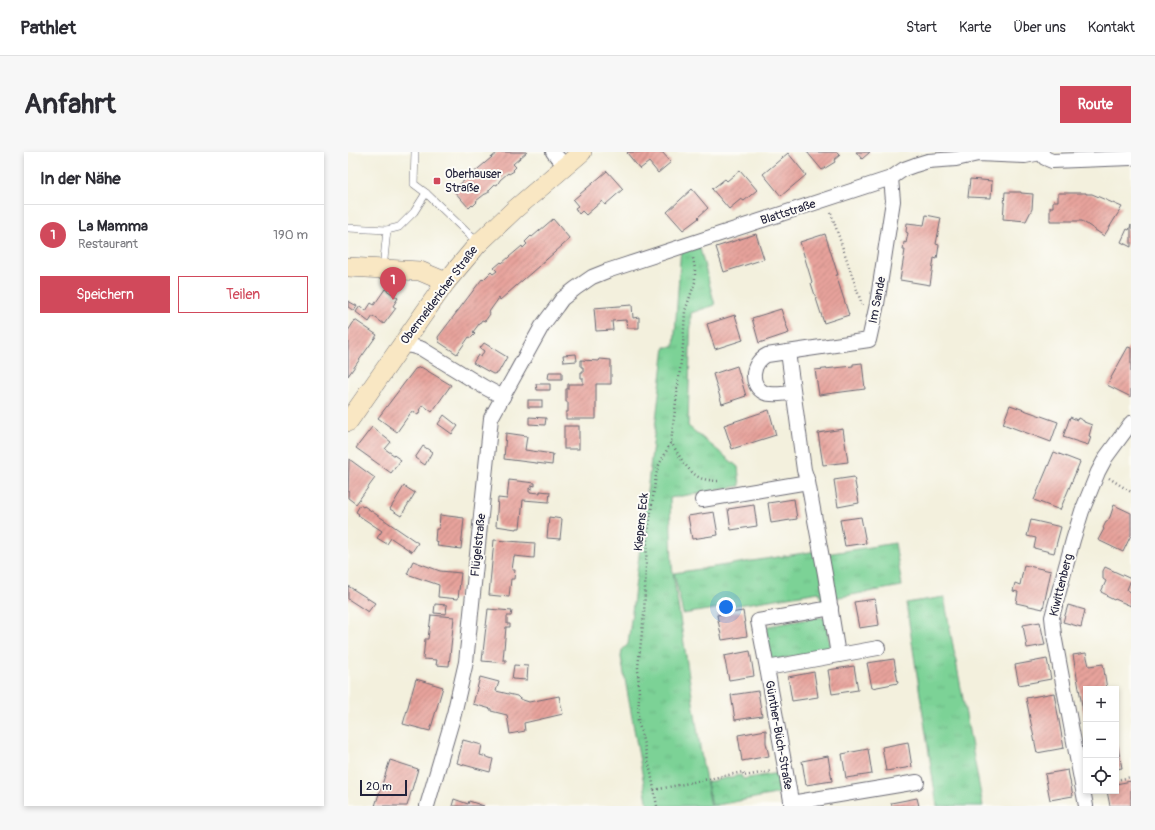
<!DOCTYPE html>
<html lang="de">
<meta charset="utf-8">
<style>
:root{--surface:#fff;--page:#f7f7f7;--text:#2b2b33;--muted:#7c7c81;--line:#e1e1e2;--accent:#d1495b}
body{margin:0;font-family:Pangolin,sans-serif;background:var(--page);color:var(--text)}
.controls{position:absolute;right:12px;bottom:12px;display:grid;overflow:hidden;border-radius:0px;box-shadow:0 2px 6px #0003}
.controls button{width:36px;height:36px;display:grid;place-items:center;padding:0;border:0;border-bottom:1px solid var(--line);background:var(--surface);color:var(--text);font:20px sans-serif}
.scale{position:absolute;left:12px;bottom:10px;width:47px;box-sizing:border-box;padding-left:4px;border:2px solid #22223b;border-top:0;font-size:11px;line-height:14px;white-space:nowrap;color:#22223b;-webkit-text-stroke:3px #fdfcf7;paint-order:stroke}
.you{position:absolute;left:378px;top:455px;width:14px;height:14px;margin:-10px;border:3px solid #fff;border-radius:50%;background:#1a73e8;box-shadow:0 0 0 6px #1a73e833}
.badge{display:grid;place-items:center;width:26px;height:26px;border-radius:50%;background:var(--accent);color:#fff;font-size:13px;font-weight:700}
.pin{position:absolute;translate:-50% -33px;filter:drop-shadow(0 1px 2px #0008)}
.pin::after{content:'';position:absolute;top:21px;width:14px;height:12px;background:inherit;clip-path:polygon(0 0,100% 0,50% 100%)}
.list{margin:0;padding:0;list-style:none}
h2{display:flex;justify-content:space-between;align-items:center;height:52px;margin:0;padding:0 16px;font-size:17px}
h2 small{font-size:13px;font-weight:400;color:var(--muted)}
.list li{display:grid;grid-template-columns:26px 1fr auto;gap:12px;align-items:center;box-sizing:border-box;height:60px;padding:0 16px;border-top:1px solid var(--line)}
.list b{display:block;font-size:15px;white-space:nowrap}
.list p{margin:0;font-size:13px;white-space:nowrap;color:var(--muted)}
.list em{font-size:13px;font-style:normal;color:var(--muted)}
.actions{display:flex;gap:8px;padding:12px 16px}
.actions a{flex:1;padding:9px 0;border:1px solid var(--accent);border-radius:0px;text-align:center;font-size:14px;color:var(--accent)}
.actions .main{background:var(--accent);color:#fff}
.icon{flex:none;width:22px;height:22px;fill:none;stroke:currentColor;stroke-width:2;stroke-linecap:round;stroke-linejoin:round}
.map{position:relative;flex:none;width:783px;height:654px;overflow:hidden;border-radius:0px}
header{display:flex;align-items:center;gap:24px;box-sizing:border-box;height:56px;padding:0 20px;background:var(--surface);border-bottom:1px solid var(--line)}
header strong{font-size:19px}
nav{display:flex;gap:22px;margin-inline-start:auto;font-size:14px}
.intro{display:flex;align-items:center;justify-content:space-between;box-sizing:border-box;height:96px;padding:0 24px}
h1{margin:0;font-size:28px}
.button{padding:10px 18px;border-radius:0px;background:var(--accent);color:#fff;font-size:14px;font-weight:700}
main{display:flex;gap:24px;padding:0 24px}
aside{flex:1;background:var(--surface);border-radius:0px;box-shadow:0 2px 6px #0003}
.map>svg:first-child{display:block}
.grass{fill:url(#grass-tufts);stroke:#4e7a68}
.park{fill:url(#park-crowns);stroke:#4e7a68}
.building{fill:url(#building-hatch)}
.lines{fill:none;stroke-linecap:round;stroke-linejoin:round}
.lane-casing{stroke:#6b6a74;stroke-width:8}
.street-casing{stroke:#6b6a74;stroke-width:16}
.secondary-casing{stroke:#6b6a74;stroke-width:20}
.path{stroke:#6b6a74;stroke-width:2.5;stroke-dasharray:1 3;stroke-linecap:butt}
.lane{stroke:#fff;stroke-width:7}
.street{stroke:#fff;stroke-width:14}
.secondary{stroke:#f9e7c3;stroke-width:19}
.poi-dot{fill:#d1495b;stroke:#fdfcf7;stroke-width:1.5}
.labels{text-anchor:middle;stroke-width:4;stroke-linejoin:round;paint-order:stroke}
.poi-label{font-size:12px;fill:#22223b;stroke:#fdfcf7;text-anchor:start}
.street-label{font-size:12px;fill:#22223b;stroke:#fdfcf7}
</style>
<header>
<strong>Pathlet</strong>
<nav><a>Start</a><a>Karte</a><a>Über uns</a><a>Kontakt</a></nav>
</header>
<div class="intro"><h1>Anfahrt</h1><a class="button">Route</a></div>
<main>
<aside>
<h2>In der Nähe<small></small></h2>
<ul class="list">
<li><span class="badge">1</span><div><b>La Mamma</b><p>Restaurant</p></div><em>190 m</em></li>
</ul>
<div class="actions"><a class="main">Speichern</a><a>Teilen</a></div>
</aside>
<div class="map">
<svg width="783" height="654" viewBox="0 0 783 654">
<defs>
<pattern id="grass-tufts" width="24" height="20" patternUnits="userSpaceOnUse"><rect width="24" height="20" fill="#7bd296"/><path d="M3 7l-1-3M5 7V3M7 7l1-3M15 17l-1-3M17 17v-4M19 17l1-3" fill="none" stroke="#6ab482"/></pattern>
<pattern id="park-crowns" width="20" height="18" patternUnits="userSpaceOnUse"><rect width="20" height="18" fill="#7bd296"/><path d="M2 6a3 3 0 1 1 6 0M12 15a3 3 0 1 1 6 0" fill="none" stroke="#6ab482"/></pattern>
<pattern id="building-hatch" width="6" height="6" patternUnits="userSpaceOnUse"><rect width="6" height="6" fill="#e7a39b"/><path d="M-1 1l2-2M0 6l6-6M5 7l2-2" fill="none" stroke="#bb8480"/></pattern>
</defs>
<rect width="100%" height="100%" fill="#fdfcf7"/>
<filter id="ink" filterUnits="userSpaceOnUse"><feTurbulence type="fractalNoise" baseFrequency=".025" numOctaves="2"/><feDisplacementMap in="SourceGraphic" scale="8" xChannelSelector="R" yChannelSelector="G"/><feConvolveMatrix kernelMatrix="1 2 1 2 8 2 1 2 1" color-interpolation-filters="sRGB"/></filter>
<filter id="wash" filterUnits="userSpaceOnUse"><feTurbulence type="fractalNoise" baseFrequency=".012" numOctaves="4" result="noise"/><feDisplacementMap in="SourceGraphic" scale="16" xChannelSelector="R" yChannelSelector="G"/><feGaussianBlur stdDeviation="0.9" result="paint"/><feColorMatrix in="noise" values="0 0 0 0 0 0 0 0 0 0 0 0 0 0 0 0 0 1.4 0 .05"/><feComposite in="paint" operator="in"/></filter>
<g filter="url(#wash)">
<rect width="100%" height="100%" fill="#f3f0dd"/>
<g class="grass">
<polygon points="350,89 367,153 343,161 340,274 390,315 392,334 322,346 324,414 354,608 363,654 300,654 273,505 274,498 280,492 317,195 326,195 333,95"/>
<polygon points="547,391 554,434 486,446 478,402"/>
<polygon points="469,399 478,449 474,451 471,440 335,462 326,421"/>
<polygon points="596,445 635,654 589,654 558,451"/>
<polygon points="472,465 478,467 482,496 479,499 426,508 422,504 418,480 420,474"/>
</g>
<polygon class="park" points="430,621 433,641 364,654 359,630 393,623 395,627"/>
<g id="blocks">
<g class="building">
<polygon points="150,0 179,0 165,12 168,15 165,18 166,19 161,22 160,21 152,28 149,33 147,32 141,38 141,40 138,42 137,42 128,49 129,50 125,54 124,53 121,56 105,38"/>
<polygon points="280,0 314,0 323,10 310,21 301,10 292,17 279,1"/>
<polygon points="459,0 489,0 492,3 486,8 487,10 474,18"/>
<polygon points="508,0 522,0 514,7"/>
<polygon points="440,1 458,23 433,44 415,22"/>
<polygon points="392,18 409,38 396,49 393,47 381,57 364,37 377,27 379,29"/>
<polygon points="259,19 275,37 257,53 254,49 238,63 234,59 231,62 227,56 230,54 225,48"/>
<polygon points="622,27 644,29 643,46 620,45"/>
<polygon points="344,37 360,56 350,65 351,66 335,78 319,60"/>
<polygon points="657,40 673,40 673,41 685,42 684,57 678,69 655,67"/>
<polygon points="710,41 738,41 738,42 744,42 774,55 756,84 734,69 702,69 702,55 705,55 705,49 710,49"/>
<polygon points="578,63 593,66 588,92 591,93 589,107 586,106 582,133 552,128 557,98 555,98 556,90 558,91 560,81 558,80 559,71 576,73"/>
<polygon points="205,67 222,87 152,148 151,146 141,160 142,162 137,169 134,168 125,180 127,182 123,186 121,185 109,202 91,190 90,185 134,127 135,128 143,120 145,122 149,119 146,116 153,110 154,111 174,94 175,96 179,92 177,90 183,84 184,85"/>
<polygon points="783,73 783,95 773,90 779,77 781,78"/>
<polygon points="408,82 416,107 376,120 368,95"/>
<polygon points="477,82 490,123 488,123 501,163 476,171 463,131 464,130 452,90"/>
<polygon points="37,137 50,146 45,154 48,156 36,172 25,164 21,170 8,160 12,154 18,159 23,151 26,153"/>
<polygon points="0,149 9,154 6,159 0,155"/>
<polygon points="284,153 285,166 291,165 291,176 279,176 278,168 264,169 265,178 248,179 246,156"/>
<polygon points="433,157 441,181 411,191 404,166"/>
<polygon points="387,163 395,188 367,197 359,172"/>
<polygon points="7,168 29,183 0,224 0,179"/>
<polygon points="136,191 159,205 150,221 145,222 125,211 130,203 133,205 136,199 132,196"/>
<polygon points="780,195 783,196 783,245 759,233"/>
<polygon points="228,202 229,209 216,210 215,203"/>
<polygon points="252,207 263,208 263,232 248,232 248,267 218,267 218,260 220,260 220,250 218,250 218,237 220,237 220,232 235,232 235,226 233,226 233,220 235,220 235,215 233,215 233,208 251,209"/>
<polygon points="514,211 517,237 471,243 467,218 505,214 505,212"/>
<polygon points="389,214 398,244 374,252 365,222"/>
<polygon points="73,215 103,233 84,260 75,253 71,258 72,259 70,263 64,259 49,280 30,266 67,217"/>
<polygon points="201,220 214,220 214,227 200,227"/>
<polygon points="188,232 202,232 202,238 189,238"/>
<rect x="180" y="248" width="14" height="7"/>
<polygon points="662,253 710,270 703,290 655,272"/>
<polygon points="421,258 428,283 384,297 376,273"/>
<polygon points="96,263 110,274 104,282 90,272"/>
<polygon points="181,265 198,266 197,273 181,272"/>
<polygon points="722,265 729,268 730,266 736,269 736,270 744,273 741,284 743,285 740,293 715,285"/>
<rect x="216" y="274" width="15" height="23"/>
<polygon points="24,275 43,290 37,297 53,308 43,321 8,296"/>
<polygon points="495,277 500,310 475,313 470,281"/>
<polygon points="158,281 179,284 177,298 205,302 204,313 156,307"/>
<polygon points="75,294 84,300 77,313 67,306"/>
<polygon points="706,300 732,310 712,358 686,348"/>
<polygon points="1,307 27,326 8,352 0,346"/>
<polygon points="506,325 511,351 490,355 486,328"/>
<polygon points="161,328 187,331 187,334 184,333 184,337 181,336 181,340 192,341 192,339 202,340 201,350 175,348 172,376 168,376 168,377 148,374 150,346 159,347"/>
<polygon points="56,334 67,341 53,364 42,357"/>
<polygon points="446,347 449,367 423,371 420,351"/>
<polygon points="12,353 15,355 16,354 70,391 64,400 43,386 39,392 29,386 34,379 10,363 11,362 8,360"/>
<polygon points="406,353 409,374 383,378 380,357"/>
<polygon points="766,353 783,361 783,383 775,400 750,388 756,377 755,376 758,370 759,370 762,365"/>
<polygon points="366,360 370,383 344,387 340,364"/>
<polygon points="92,363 116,366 113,397 89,394 90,390 87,389 88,377 91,377"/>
<polygon points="201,365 214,367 212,387 199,386"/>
<polygon points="513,365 518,391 497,394 492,368"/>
<polygon points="683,368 713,375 706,401 686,396 688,386 679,384"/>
<polygon points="146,388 187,391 186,406 166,404 164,418 167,418 166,427 163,427 161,445 141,443"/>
<polygon points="65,409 92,419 113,421 110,447 90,445 91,433 59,422"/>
<polygon points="676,413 703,419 695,457 668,451 670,440 665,439 667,431 672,433"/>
<polygon points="757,415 783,427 779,438 783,440 783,454 767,447 766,448 758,444 759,443 753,440 758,429 755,427 755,419"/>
<polygon points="0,434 27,451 20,460 0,447"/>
<polygon points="527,447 531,473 511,476 506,450"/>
<polygon points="87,452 99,453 98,462 86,461"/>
<polygon points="720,453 737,458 733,475 715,470"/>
<polygon points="140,457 164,459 163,464 159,464 159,472 162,472 162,475 158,475 155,508 158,508 158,511 134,509"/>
<polygon points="395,459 399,484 374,488 369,463"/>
<polygon points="83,463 106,465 101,514 88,513 89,508 75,507 77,487 80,487"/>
<polygon points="692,470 697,493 679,496 675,473"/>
<polygon points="402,499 406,524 381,528 376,504"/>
<polygon points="738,501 741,514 755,512 759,537 738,537 737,570 725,503"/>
<polygon points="546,507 550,531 524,536 519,511"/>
<polygon points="699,507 703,527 671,533 667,513"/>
<polygon points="166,513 180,514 179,528 164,527"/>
<polygon points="506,514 510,538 484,542 480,518"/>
<polygon points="466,520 470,545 444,549 440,525"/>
<polygon points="132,525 151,530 148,539 169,544 172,547 181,550 211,544 215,562 176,571 177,579 162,582 159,563 143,559 143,557 125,552"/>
<polygon points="68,527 95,535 82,579 55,572"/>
<polygon points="410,539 414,564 387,568 383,543"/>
<polygon points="706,541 716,596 689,601 678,546"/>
<polygon points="418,578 418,591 421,604 394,609 390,583"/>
<polygon points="768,586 774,616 768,617"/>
<polygon points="115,588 134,593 132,603 145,607 142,620 109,611"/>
<polygon points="560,590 564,615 538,619 534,595"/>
<polygon points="520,597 524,622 498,626 494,602"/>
<polygon points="480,604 484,629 458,633 454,609"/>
<polygon points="42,608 70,617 59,654 27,654"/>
<polygon points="720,618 725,644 702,648 697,622"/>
<polygon points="783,629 783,654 762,654 759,639 768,639 768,632"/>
<polygon points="569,646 571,654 544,654 543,651"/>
<polygon points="106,647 120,652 121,649 136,654 104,654"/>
</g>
</g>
</g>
<g filter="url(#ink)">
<use href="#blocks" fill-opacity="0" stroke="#6b6a74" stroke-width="1"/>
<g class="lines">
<defs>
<g id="lane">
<polyline points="67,0 66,32 78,41 130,91"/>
<polyline points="0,76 39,78"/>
<polyline points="35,117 39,78 51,75 66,60 78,41"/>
</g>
<g id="street">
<polyline points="205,0 217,14"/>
<polyline points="693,0 697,6 704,9 783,6"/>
<polyline points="54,193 64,194 74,197 136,235 155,245"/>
<polyline points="440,200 456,318 460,330 477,422 490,503"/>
<path d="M445,241c-8,0 -20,3 -28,0 -17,-8 -13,-31 2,-38l102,-15 8,-36 16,-103 -2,-23"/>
<polyline points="354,348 460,330"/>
<polyline points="419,516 410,469 483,456"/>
<polyline points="443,651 569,630"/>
<polyline points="79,654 106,562 118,510 143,266 194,174 209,154 214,147 228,136 244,125 259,119 543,26 556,17 567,13 580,9 608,7 630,2 677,4 693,1"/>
<polyline points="444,654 419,516 530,496"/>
<polyline points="738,654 706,483 704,465 725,388 734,359 750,320 758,305 783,271"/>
</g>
<g id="secondary">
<polyline points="0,115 72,119 98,130"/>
<polyline points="0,270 98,130 130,92 166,58 234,0"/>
</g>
</defs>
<use href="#lane" class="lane-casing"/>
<use href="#street" class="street-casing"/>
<use href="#secondary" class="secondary-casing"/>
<g class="path">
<polyline points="483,61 514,153"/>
<path d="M323,290c8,13 17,32 32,37 5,1 11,2 16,2"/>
<polyline points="761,326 783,340"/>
<polyline points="768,628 783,625"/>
<polyline points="306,638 395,620 396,624 424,619"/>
<polyline points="309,654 303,621 290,568 291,543 290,515 296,463 299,388 308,323 311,313 323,290 335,193 337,159 347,130 347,117 345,106"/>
</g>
<use href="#lane" class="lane"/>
<use href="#street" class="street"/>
<use href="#secondary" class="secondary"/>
</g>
</g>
<rect class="poi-dot" x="85" y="25" width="8" height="8" rx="2"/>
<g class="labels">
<g class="poi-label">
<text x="97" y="26">Oberhauser<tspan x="97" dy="14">Straße</tspan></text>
</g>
<g class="street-label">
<text transform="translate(440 60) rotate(-18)" y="4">Blattstraße</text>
<text transform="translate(91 143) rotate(-53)" y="4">Obermeidericher Straße</text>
<text transform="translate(529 148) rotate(-79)" y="4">Im Sande</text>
<text transform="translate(293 370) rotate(-84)" y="4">Kiepens Eck</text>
<text transform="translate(130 393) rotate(-84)" y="4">Flügelstraße</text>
<text transform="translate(713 433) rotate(-76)" y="4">Kiwittenberg</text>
<text transform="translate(431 583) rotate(80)" y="4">Günther-Büch-Straße</text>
</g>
</g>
</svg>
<div class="controls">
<button>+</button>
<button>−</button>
<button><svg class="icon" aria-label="locate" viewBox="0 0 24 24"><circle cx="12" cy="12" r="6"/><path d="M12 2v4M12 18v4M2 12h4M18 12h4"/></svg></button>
</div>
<div class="scale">20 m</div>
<div class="you"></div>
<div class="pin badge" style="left:45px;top:148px">1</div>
</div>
</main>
